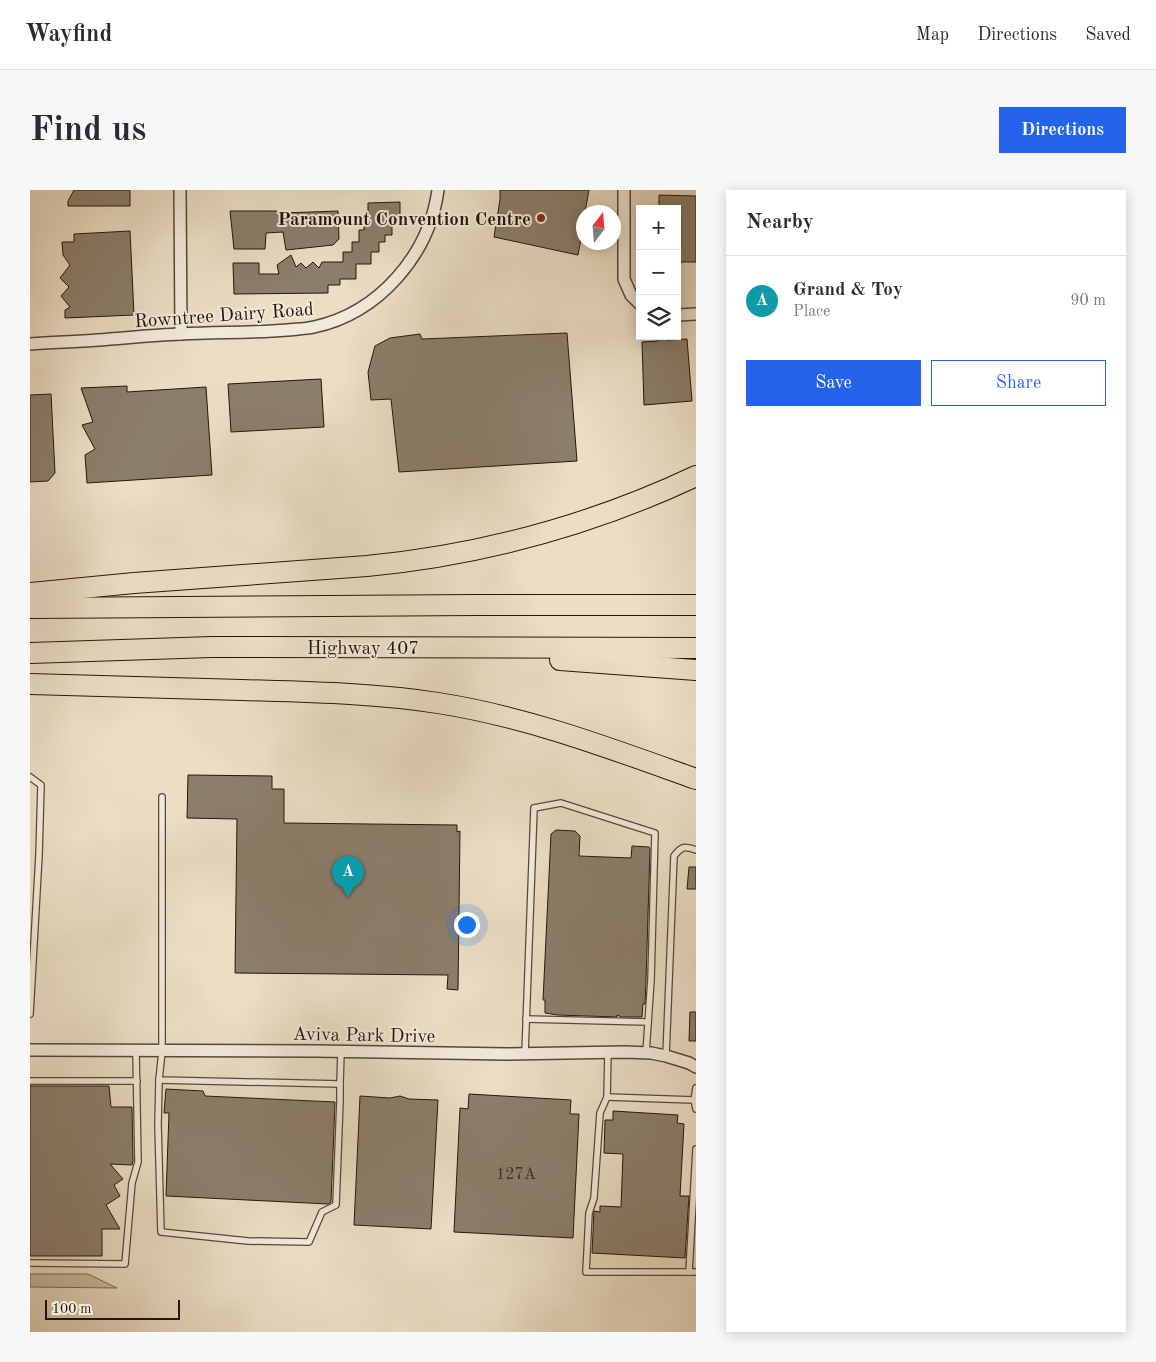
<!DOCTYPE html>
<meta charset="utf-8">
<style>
:root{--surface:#fff;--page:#f7f7f7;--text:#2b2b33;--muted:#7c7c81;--line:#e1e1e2;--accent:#2563eb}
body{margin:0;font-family:"Old Standard TT",serif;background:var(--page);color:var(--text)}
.controls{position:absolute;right:15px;top:15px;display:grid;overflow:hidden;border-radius:0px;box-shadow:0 2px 12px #0003}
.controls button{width:45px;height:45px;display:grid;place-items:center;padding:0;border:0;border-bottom:1px solid var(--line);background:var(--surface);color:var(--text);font:25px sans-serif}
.compass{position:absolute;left:546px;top:15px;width:45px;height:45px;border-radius:50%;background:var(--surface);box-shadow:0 2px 12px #0003;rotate:16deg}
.scale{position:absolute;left:15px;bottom:12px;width:135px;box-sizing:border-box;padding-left:5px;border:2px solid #241609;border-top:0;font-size:14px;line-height:18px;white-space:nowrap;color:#241609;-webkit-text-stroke:4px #f2ead9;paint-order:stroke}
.you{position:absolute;left:436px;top:734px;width:18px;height:18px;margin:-12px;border:4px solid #fff;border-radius:50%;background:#1a73e8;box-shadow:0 0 0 8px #1a73e833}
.badge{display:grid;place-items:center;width:32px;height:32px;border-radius:50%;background:var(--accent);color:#fff;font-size:16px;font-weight:700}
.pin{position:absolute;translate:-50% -41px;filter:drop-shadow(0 1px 2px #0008)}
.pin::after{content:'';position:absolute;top:26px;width:18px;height:15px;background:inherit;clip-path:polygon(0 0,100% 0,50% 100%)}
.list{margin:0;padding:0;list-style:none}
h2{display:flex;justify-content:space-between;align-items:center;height:65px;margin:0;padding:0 20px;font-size:21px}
h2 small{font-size:16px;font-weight:400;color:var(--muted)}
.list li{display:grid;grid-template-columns:32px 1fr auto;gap:15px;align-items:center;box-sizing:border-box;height:90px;padding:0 20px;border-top:1px solid var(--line)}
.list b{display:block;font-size:19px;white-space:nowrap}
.list p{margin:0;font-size:16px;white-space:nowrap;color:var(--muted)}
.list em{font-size:16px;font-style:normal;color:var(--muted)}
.actions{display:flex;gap:10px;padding:15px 20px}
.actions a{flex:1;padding:11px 0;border:1px solid var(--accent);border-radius:0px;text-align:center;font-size:18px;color:var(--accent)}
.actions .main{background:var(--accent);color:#fff}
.icon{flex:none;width:28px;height:28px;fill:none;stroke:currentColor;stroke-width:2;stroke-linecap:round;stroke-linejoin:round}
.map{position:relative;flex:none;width:666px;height:1142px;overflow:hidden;border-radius:0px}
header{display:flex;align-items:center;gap:30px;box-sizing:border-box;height:70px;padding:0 25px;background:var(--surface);border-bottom:1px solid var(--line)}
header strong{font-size:24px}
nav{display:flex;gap:28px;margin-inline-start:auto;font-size:18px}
.intro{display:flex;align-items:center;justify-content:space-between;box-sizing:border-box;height:120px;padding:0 30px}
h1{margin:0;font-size:35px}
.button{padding:12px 22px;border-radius:0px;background:var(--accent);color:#fff;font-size:18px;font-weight:700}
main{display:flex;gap:30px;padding:0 30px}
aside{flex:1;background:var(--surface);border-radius:0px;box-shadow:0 2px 12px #0003}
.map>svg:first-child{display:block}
.green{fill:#c9bca5;stroke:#766957}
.building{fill:#8b7e6b;stroke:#241609}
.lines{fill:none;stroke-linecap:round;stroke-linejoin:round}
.service-casing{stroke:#564838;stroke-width:8}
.minor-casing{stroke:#564838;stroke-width:14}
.motorway-casing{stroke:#241609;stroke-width:22}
.service{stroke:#f2ead9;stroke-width:5.5}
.minor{stroke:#f2ead9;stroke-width:11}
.motorway{stroke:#ebdec5;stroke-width:20}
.poi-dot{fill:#8f2418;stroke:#f2ead9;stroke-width:2}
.labels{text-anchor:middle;stroke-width:4;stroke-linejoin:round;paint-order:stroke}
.number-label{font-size:16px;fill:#3e3022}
.poi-label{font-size:19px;font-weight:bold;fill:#241609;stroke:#f2ead9;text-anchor:end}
.street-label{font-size:19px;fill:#241609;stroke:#f2ead9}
</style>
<header>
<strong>Wayfind</strong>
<nav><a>Map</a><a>Directions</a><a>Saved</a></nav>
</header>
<div class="intro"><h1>Find us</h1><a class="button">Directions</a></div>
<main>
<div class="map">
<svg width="666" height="1142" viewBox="0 0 666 1142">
<rect width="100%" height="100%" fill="#ebdec5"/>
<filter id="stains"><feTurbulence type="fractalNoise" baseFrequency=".004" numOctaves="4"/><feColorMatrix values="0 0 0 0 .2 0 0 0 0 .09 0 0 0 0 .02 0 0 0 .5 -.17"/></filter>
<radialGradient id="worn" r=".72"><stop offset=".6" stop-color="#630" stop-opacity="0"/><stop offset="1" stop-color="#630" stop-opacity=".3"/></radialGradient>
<polygon class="green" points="0,1084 58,1084 87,1098 0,1097"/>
<g class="building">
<polygon points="44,0 100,0 100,16 38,16 38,11"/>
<polygon points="470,0 559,0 555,22 554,22 554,33 548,65 464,47 470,10"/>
<polygon points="629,5 666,6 666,72 647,72 647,19 629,19"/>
<polygon points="370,12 370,31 362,31 362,45 355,45 355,52 349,52 349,62 341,62 341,74 326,74 326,89 310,89 310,95 298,95 298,103 204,104 203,73 229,73 229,84 249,84 247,75 261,65 266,77 271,73 276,78 283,72 289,78 292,72 313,72 313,62 322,62 322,52 329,52 329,40 334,40 334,32 338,32 338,13"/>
<polygon points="200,21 254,21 253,23 308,21 309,49 303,55 256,60 253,42 236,43 235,59 204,59"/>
<polygon points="100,41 104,125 35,128 35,120 40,117 31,106 39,97 30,88 40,75 33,65 32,52 44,52 44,44"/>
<polygon points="537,143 547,271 369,282 361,209 341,210 338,182 345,156 360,148 390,144 392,149"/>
<polygon points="628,146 637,146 637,150 657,149 662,211 614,215 612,152 628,151"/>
<polygon points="291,189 294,237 201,242 198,194"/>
<polygon points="97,196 97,202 176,197 182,285 57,293 55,265 65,259 52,235 63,232 51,198"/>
<polygon points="21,204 25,283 18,291 0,292 0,205"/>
<polygon points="158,585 242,586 242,599 254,599 254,633 427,635 427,642 430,641 428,800 417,799 418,785 205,783 207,629 157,628"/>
<polygon points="526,640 545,641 550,646 549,666 601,668 602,656 619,657 620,659 616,790 615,814 613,814 612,827 592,827 587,825 587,827 528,825 515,823 515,810 513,810 521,644"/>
<polygon points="659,677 666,677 666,699 657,699"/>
<polygon points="660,822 666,822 666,851 659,851"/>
<polygon points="0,896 79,896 81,917 102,917 103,971 102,975 80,974 93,989 84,995 90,1006 76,1015 90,1039 72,1039 72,1066 0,1066"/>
<polygon points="136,899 173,901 175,906 305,912 301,1012 298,1014 136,1006 139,923 134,923"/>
<polygon points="439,904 541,910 540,924 549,924 543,1048 424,1042 430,918 438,919"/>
<polygon points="330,906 360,908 370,906 379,909 408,910 401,1039 324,1035"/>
<polygon points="583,921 648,925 647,933 654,934 650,1006 659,1006 655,1068 562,1063 564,1021 570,1022 570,1016 591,1017 593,964 574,963 575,930 583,930"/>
</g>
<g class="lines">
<defs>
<g id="service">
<polyline points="0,587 11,595 9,665 0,824"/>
<polyline points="132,607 132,861 129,890 310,894 311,861"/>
<polyline points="496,829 618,832"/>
<polyline points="578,862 577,907 570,923 564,1008 559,1023 556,1082 666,1082"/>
<polyline points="495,864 504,618 531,613 625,643 621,790 616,863"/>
<path d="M636,866l8,-200c8,-10 10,-10 22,-6"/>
<polyline points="129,890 128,935 131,1042 218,1051 279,1052 292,1022 306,1015 310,911 310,894"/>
<polyline points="0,891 107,891"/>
<polyline points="577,907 664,910 666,898"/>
<polyline points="664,910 666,919"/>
<polyline points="0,1073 95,1074 102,993 108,972 106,861"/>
<polyline points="659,1082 666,959"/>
</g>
<g id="minor">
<polyline points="150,0 151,144"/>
<polyline points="594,0 594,89 601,105 610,114"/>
<polyline points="647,125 666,124"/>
<path d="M0,154c23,-2 45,-2 68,-4 28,-2 55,-5 83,-6 36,-2 71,-1 106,-4 9,-1 18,-1 27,-3 65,-14 115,-72 124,-137"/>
<polyline points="0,860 286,861 477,864 594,862 621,863 636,866 659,873 666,877"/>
</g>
<g id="motorway">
<path d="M0,403l104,-10 233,-17c114,-11 225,-41 329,-90"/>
<polyline points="0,418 446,415 666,415"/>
<polyline points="0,463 182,457 666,458"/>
<polyline points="530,470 666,480"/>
<path d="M0,494c71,2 141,4 212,6 66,2 131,3 196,13 90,14 174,46 258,76"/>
</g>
</defs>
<use href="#service" class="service-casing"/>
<use href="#minor" class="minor-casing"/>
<use href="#motorway" class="motorway-casing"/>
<use href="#service" class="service"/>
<use href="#minor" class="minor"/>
<use href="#motorway" class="motorway"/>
</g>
<circle class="poi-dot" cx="511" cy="28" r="5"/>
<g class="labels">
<g class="number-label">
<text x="486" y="989">127A</text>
</g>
<g class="poi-label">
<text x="501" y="35">Paramount Convention Centre</text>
</g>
<g class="street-label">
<text transform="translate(194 124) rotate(-4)" y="7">Rowntree Dairy Road</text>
<text x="333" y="464">Highway 407</text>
<text transform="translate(334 844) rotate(1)" y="7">Aviva Park Drive</text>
</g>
</g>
<rect width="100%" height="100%" filter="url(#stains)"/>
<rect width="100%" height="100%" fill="url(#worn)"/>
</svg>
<div class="controls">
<button>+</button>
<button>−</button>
<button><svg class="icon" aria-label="layers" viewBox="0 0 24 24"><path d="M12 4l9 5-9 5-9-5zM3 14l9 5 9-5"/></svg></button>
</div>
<svg class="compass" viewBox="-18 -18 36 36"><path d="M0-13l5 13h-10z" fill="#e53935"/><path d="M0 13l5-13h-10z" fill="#7c7c81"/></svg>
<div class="scale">100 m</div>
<div class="you"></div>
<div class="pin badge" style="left:318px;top:707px;background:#0f9aa8">A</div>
</div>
<aside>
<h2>Nearby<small></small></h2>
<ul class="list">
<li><span class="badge" style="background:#0f9aa8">A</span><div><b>Grand &amp; Toy</b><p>Place</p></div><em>90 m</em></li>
</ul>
<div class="actions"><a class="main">Save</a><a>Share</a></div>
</aside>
</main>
